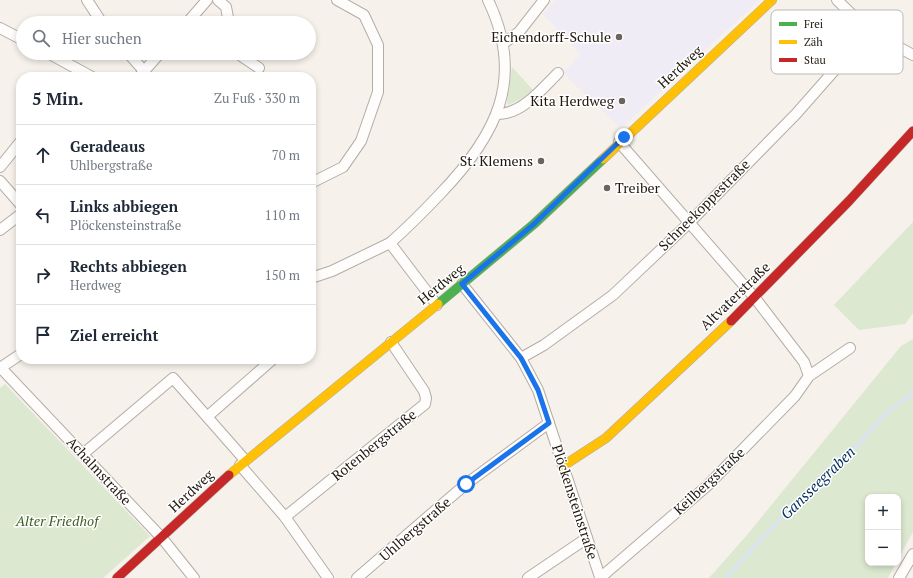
<!DOCTYPE html>
<html lang="de">
<meta charset="utf-8">
<style>
:root{--surface:#fff;--page:#f6f6f7;--text:#1f2937;--muted:#747a83;--line:#e0e1e3}
body{margin:0;font-family:"PT Serif",serif;background:var(--page);color:var(--text)}
.controls{position:absolute;right:12px;bottom:12px;display:grid;overflow:hidden;border-radius:8px;box-shadow:0 2px 6px #0003}
.controls button{width:36px;height:36px;display:grid;place-items:center;padding:0;border:0;border-bottom:1px solid var(--line);background:var(--surface);color:var(--text);font:20px sans-serif}
.stop{position:absolute;width:12px;height:12px;margin:-9px;border:3px solid #1a73e8;border-radius:50%;background:#fff}
.stop.end{background:#1a73e8;border-color:#fff;box-shadow:0 1px 4px #0008}
.list{margin:0;padding:0;list-style:none}
h2{display:flex;justify-content:space-between;align-items:center;height:52px;margin:0;padding:0 16px;font-size:17px}
h2 small{font-size:13px;font-weight:400;color:var(--muted)}
.list li{display:grid;grid-template-columns:26px 1fr auto;gap:12px;align-items:center;box-sizing:border-box;height:60px;padding:0 16px;border-top:1px solid var(--line)}
.list b{display:block;font-size:15px;white-space:nowrap}
.list p{margin:0;font-size:13px;white-space:nowrap;color:var(--muted)}
.list em{font-size:13px;font-style:normal;color:var(--muted)}
.icon{flex:none;width:22px;height:22px;fill:none;stroke:currentColor;stroke-width:2;stroke-linecap:round;stroke-linejoin:round}
.map{position:relative;flex:none;width:913px;height:578px;overflow:hidden}
.search{position:absolute;background:var(--surface);box-shadow:0 2px 6px #0003;left:16px;top:16px;width:300px;height:44px;display:flex;align-items:center;gap:10px;box-sizing:border-box;padding:0 14px;border-radius:22px;color:var(--muted);font-size:15px}
.panel{position:absolute;background:var(--surface);box-shadow:0 2px 6px #0003;left:16px;top:72px;width:300px;height:292px;border-radius:16px}
.map>svg:first-child{display:block}
.education{fill:#efecf5}
.green{fill:#dce8d0}
.lines{fill:none;stroke-linecap:round;stroke-linejoin:round}
.stream{stroke:#d8e4f5;stroke-width:3}
.street-casing{stroke:#b3ada6;stroke-width:12}
.fast-casing{stroke:#b3ada6;stroke-width:10}
.slow-casing{stroke:#b3ada6;stroke-width:10}
.jam-casing{stroke:#b3ada6;stroke-width:10}
.street{stroke:#fefdfc;stroke-width:10}
.fast{stroke:#4caf50;stroke-width:9}
.slow{stroke:#ffc107;stroke-width:9}
.jam{stroke:#c62828;stroke-width:9}
.route{stroke:#1a73e8;stroke-width:5}
.poi-dot{fill:#6b645c;stroke:#fff;stroke-width:1.5}
.labels{text-anchor:middle;stroke-width:3;stroke-linejoin:round;paint-order:stroke}
.poi-label{font-size:14px;fill:#20180f;stroke:#fff;text-anchor:end}
.street-label{font-size:14px;fill:#20180f;stroke:#fff}
.park-label{font-size:14px;font-style:italic;fill:#3a5f22;stroke:#fff}
.water-label{font-size:15px;font-style:italic;fill:#022c5e;stroke:#fff}
.key{fill:#fff;stroke:#bcbab7;stroke-width:1}
.key-label{font-size:11px;fill:#20180f}
</style>
<div class="map">
<svg width="913" height="578" viewBox="0 0 913 578">
<rect width="100%" height="100%" fill="#f6f1eb"/>
<polygon class="education" points="555,0 759,0 621,128 563,73 581,54 543,14"/>
<g class="green">
<polygon points="512,67 533,90 523,98 508,105 507,101"/>
<polygon points="913,222 913,313 905,324 859,330 834,305"/>
<polygon points="913,339 913,532 898,559 898,497 868,497 868,563 896,563 888,578 709,578 747,535 901,346"/>
<polygon points="5,384 150,536 103,578 0,578 0,388"/>
</g>
<g class="lines">
<polyline class="stream" points="726,578 777,522 824,478 841,457 857,446 884,415 913,393"/>
<defs>
<g id="street">
<polyline points="87,0 102,23"/>
<polyline points="218,0 226,7 229,23"/>
<polyline points="837,0 869,31 913,55"/>
<polyline points="187,23 207,0"/>
<polyline points="0,28 23,40"/>
<polyline points="504,43 519,32 544,0"/>
<polyline points="48,53 92,77"/>
<polyline points="128,53 144,71"/>
<polyline points="237,53 259,68"/>
<polyline points="139,77 160,53"/>
<path d="M498,114c24,0 44,-25 60,-41"/>
<polyline points="619,142 755,298 804,362 809,376"/>
<polyline points="0,167 21,141"/>
<polyline points="0,181 21,205"/>
<polyline points="311,183 343,167 361,141 378,92 378,45 364,15 337,0"/>
<polyline points="0,230 21,214"/>
<polyline points="311,278 332,271 390,243"/>
<polyline points="462,284 521,358 538,390 600,577"/>
<path d="M437,305l-47,-62c18,-16 34,-32 50,-49 56,-58 86,-115 48,-194"/>
<polyline points="521,358 544,345 613,295 689,223 796,114 869,31"/>
<polyline points="0,367 162,538 194,578"/>
<polyline points="0,368 21,354"/>
<polyline points="208,416 273,359"/>
<polyline points="83,454 173,378 245,460"/>
<polyline points="240,465 285,517 328,578"/>
<polyline points="285,517 425,404 426,398 424,391 391,342"/>
<polyline points="357,578 466,484 549,423"/>
<polyline points="528,578 587,538"/>
<polyline points="600,578 707,486 795,396 809,376 850,348"/>
<polyline points="899,578 913,554"/>
</g>
<polyline id="fast" points="438,304 534,224 603,159"/>
<g id="slow">
<polyline points="603,159 772,0"/>
<polyline points="563,466 606,438 731,321"/>
<polyline points="229,475 438,304"/>
</g>
<g id="jam">
<polyline points="731,321 849,201 913,131"/>
<polyline points="117,578 229,475"/>
</g>
</defs>
<use href="#street" class="street-casing"/>
<use href="#fast" class="fast-casing"/>
<use href="#slow" class="slow-casing"/>
<use href="#jam" class="jam-casing"/>
<use href="#street" class="street"/>
<use href="#fast" class="fast"/>
<use href="#slow" class="slow"/>
<use href="#jam" class="jam"/>
</g>
<g class="lines">
<polyline class="route" points="466,484 549,423 538,390 521,358 462,284 534,224 624,137"/>
</g>
<g class="poi-dot">
<circle cx="619" cy="37" r="4"/>
<circle cx="622" cy="101" r="4"/>
<circle cx="541" cy="161" r="4"/>
<circle cx="607" cy="188" r="4"/>
</g>
<g class="labels">
<g class="poi-label">
<text x="611" y="42">Eichendorff-Schule</text>
<text x="614" y="106">Kita Herdweg</text>
<text x="533" y="166">St. Klemens</text>
<text x="615" y="193" text-anchor="start">Treiber</text>
</g>
<g class="street-label">
<text transform="translate(680 67) rotate(-43)" y="5">Herdweg</text>
<text transform="translate(704 205) rotate(-45)" y="5">Schneekoppestraße</text>
<text transform="translate(441 284) rotate(-39)" y="5">Herdweg</text>
<text transform="translate(735 296) rotate(-44)" y="5">Altvaterstraße</text>
<text transform="translate(374 445) rotate(-39)" y="5">Rotenbergstraße</text>
<text transform="translate(99 471) rotate(47)" y="5">Achalmstraße</text>
<text transform="translate(709 481) rotate(-43)" y="5">Keilbergstraße</text>
<text transform="translate(191 491) rotate(-43)" y="5">Herdweg</text>
<text transform="translate(575 502) rotate(72)" y="5">Plöckensteinstraße</text>
<text transform="translate(415 529) rotate(-41)" y="5">Uhlbergstraße</text>
</g>
<g class="park-label">
<text x="57" y="526">Alter Friedhof</text>
</g>
<g class="water-label">
<text transform="translate(818 483) rotate(-44)" y="5">Gansseegraben</text>
</g>
</g>
<rect x="771" y="10" width="132" height="64" rx="6" class="key"/>
<rect x="779" y="22" width="18" height="4" fill="#4caf50"/>
<rect x="779" y="40" width="18" height="4" fill="#ffc107"/>
<rect x="779" y="58" width="18" height="4" fill="#c62828"/>
<g class="key-label">
<text x="804" y="28">Frei</text>
<text x="804" y="46">Zäh</text>
<text x="804" y="64">Stau</text>
</g>
</svg>
<div class="controls">
<button>+</button>
<button>−</button>
</div>
<div class="stop" style="left:466px;top:484px"></div>
<div class="stop end" style="left:624px;top:137px"></div>
<div class="search"><svg class="icon" aria-label="search" viewBox="0 0 24 24"><circle cx="10" cy="10" r="6"/><path d="M15 15l6 6"/></svg>Hier suchen</div>
<section class="panel">
<h2>5 Min.<small>Zu Fuß · 330 m</small></h2>
<ul class="list">
<li><svg class="icon" aria-label="ahead" viewBox="0 0 24 24"><path d="M12 20V5M6 11l6-6 6 6"/></svg><div><b>Geradeaus</b><p>Uhlbergstraße</p></div><em>70 m</em></li>
<li><svg class="icon" aria-label="left" viewBox="0 0 24 24"><path d="M17 20v-9H6M10 6l-5 5 5 5"/></svg><div><b>Links abbiegen</b><p>Plöckensteinstraße</p></div><em>110 m</em></li>
<li><svg class="icon" aria-label="right" viewBox="0 0 24 24"><path d="M7 20v-9h11M14 6l5 5-5 5"/></svg><div><b>Rechts abbiegen</b><p>Herdweg</p></div><em>150 m</em></li>
<li><svg class="icon" aria-label="arrive" viewBox="0 0 24 24"><path d="M6 21V4h12l-3 4 3 4H6"/></svg><div><b>Ziel erreicht</b></div></li>
</ul>
</section>
</div>
